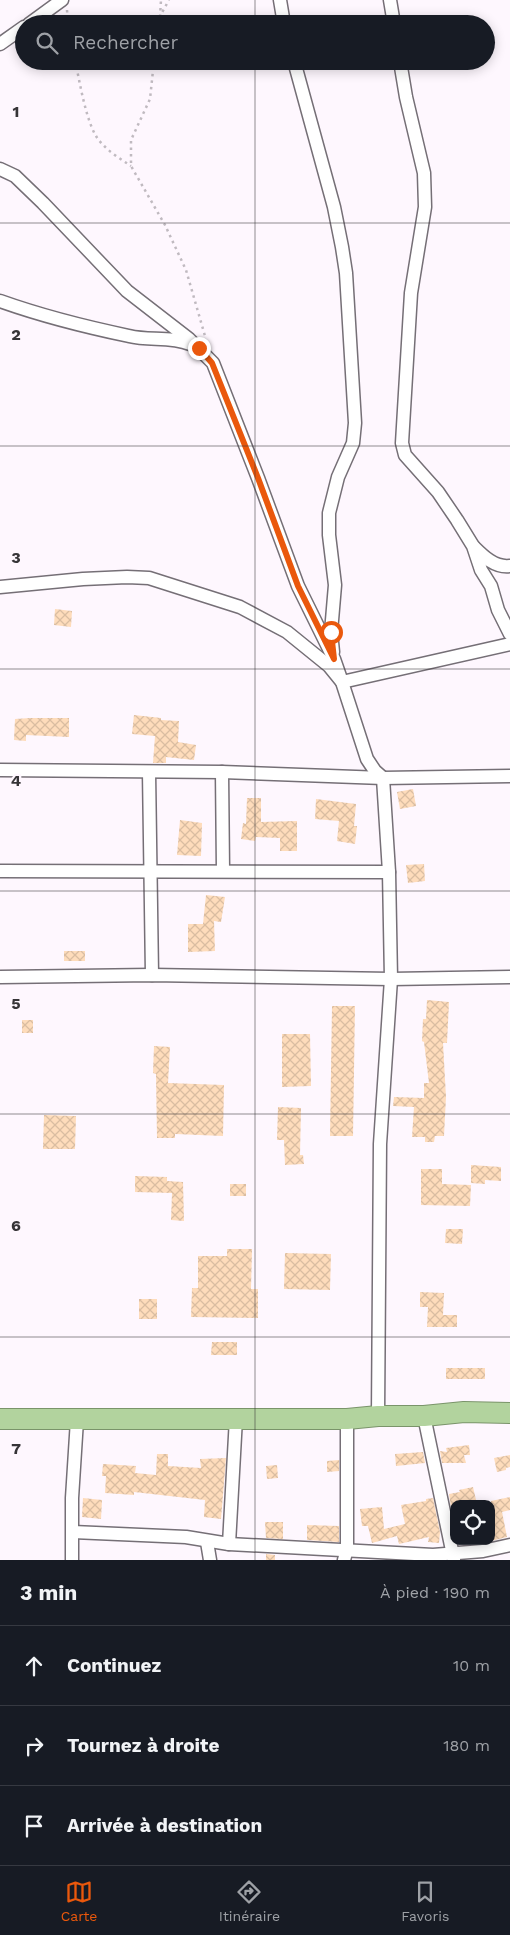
<!DOCTYPE html>
<html lang="fr">
<meta charset="utf-8">
<style>
:root{--surface:#171b24;--page:#20242c;--text:#f1f3f6;--muted:#9ea1a6;--line:#363941;--accent:#ea580c}
body{margin:0;font-family:"Work Sans",sans-serif;background:var(--page);color:var(--text)}
.controls{position:absolute;right:15px;bottom:15px;display:grid;overflow:hidden;border-radius:10px;box-shadow:0 2px 12px #0003}
.controls button{width:45px;height:45px;display:grid;place-items:center;padding:0;border:0;border-bottom:1px solid var(--line);background:var(--surface);color:var(--text);font:25px sans-serif}
.stop{position:absolute;width:15px;height:15px;margin:-11px;border:4px solid #ea580c;border-radius:50%;background:#fff}
.stop.end{background:#ea580c;border-color:#fff;box-shadow:0 1px 5px #0008}
.list{margin:0;padding:0;list-style:none}
h2{display:flex;justify-content:space-between;align-items:center;height:65px;margin:0;padding:0 20px;font-size:21px}
h2 small{font-size:16px;font-weight:400;color:var(--muted)}
.list li{display:grid;grid-template-columns:32px 1fr auto;gap:15px;align-items:center;box-sizing:border-box;height:80px;padding:0 20px;border-top:1px solid var(--line)}
.list b{display:block;font-size:19px;white-space:nowrap}
.list em{font-size:16px;font-style:normal;color:var(--muted)}
.icon{flex:none;width:28px;height:28px;fill:none;stroke:currentColor;stroke-width:2;stroke-linecap:round;stroke-linejoin:round}
.map{position:relative;flex:none;width:510px;height:1560px;overflow:hidden}
.search{position:absolute;background:var(--surface);box-shadow:0 2px 12px #0003;left:15px;right:15px;top:15px;height:55px;display:flex;align-items:center;gap:12px;box-sizing:border-box;padding:0 18px;border-radius:28px;color:var(--muted);font-size:19px}
.sheet{height:305px;background:var(--surface)}
nav{display:flex;justify-content:space-around;align-items:center;box-sizing:border-box;height:70px;border-top:1px solid var(--line);background:var(--surface);font-size:14px;color:var(--muted)}
nav a{display:grid;justify-items:center;gap:2px}
nav .on{color:var(--accent)}
.map>svg:first-child{display:block}
.building{fill:url(#building-cross-hatch)}
.lines{fill:none;stroke-linecap:round;stroke-linejoin:round}
.minor-casing{stroke:#756f76;stroke-width:15}
.trunk-casing{stroke:#7a946a;stroke-width:22}
.path{stroke:#c0bac0;stroke-width:2.5;stroke-dasharray:2.5 4;stroke-linecap:butt}
.minor{stroke:#fff;stroke-width:12}
.trunk{stroke:#b2d39e;stroke-width:20}
.route{stroke:#ea580c;stroke-width:6}
.grid{fill:none;stroke:#363437;stroke-width:1;stroke-opacity:0.55}
.grid-label{font-size:16px;text-anchor:middle;font-weight:bold;fill:#363437;stroke:#fef7fe;stroke-width:4.5;stroke-linejoin:round;paint-order:stroke}
</style>
<div class="map">
<svg width="510" height="1560" viewBox="0 0 510 1560">
<defs>
<pattern id="building-cross-hatch" width="8" height="8" patternUnits="userSpaceOnUse" patternTransform="scale(1.25)"><rect width="8" height="8" fill="#fedcbb"/><path d="M0 0l8 8M0 8l8-8" fill="none" stroke="#dabda1"/></pattern>
</defs>
<rect width="100%" height="100%" fill="#fef7fe"/>
<g class="building">
<polygon points="55,609 72,611 71,627 54,625"/>
<polygon points="134,715 161,718 161,720 179,721 178,742 196,745 194,760 166,757 166,763 153,763 155,736 132,734"/>
<polygon points="30,718 69,718 69,737 26,735 26,741 14,740 15,719"/>
<polygon points="413,789 416,806 400,809 397,792"/>
<polygon points="247,798 261,798 261,822 297,821 297,851 280,851 280,838 256,837 255,841 241,839 243,823 246,824"/>
<polygon points="316,799 356,804 354,826 357,826 355,844 337,841 339,821 315,819"/>
<polygon points="180,820 202,823 201,856 177,855"/>
<polygon points="424,864 425,881 408,883 406,865"/>
<polygon points="206,895 225,897 221,922 214,921 215,951 188,952 188,924 203,924"/>
<rect x="64" y="951" width="21" height="10"/>
<polygon points="427,1000 449,1002 447,1043 443,1043 446,1097 444,1136 435,1136 434,1142 425,1142 425,1137 412,1137 414,1107 393,1106 394,1097 424,1098 424,1083 429,1083 424,1042 422,1041 423,1019 426,1019"/>
<polygon points="332,1006 355,1006 353,1136 330,1136"/>
<rect x="22" y="1020" width="11" height="13"/>
<polygon points="282,1034 310,1034 311,1086 282,1087"/>
<polygon points="154,1046 170,1047 168,1083 224,1085 223,1136 175,1134 175,1138 157,1138 156,1074 153,1073"/>
<polygon points="278,1107 301,1108 300,1155 303,1155 304,1164 285,1165 284,1140 277,1140"/>
<polygon points="44,1115 76,1116 75,1149 43,1149"/>
<polygon points="471,1165 501,1167 501,1181 485,1180 485,1184 471,1183"/>
<polygon points="421,1169 442,1169 442,1184 471,1185 470,1206 421,1205"/>
<polygon points="135,1176 167,1177 167,1181 183,1182 184,1221 171,1220 172,1193 135,1192"/>
<rect x="230" y="1184" width="16" height="12"/>
<polygon points="446,1229 463,1229 462,1244 445,1243"/>
<polygon points="227,1249 252,1249 251,1289 258,1289 258,1318 191,1317 192,1288 198,1288 198,1256 227,1256"/>
<polygon points="285,1253 331,1254 330,1290 284,1289"/>
<polygon points="420,1292 444,1293 443,1315 457,1315 457,1327 427,1327 428,1307 420,1307"/>
<rect x="139" y="1299" width="18" height="20"/>
<polygon points="212,1342 237,1342 237,1355 211,1355"/>
<rect x="446" y="1368" width="39" height="11"/>
<polygon points="469,1445 470,1455 464,1455 466,1463 442,1463 440,1451 447,1452 446,1448"/>
<polygon points="423,1452 425,1463 396,1466 395,1454"/>
<polygon points="157,1454 168,1454 168,1466 201,1468 200,1459 226,1458 221,1519 204,1517 205,1500 134,1492 134,1495 105,1493 106,1476 102,1476 103,1464 136,1466 135,1473 156,1475"/>
<polygon points="510,1455 510,1467 506,1468 506,1470 497,1472 494,1458"/>
<polygon points="339,1460 339,1471 327,1472 327,1461"/>
<polygon points="277,1465 278,1478 267,1479 266,1466"/>
<polygon points="473,1487 477,1504 454,1504 454,1506 451,1507 449,1494 460,1492 459,1490"/>
<polygon points="510,1497 510,1510 502,1512 507,1537 491,1541 491,1501"/>
<polygon points="83,1498 102,1500 101,1519 82,1517"/>
<polygon points="433,1498 440,1532 439,1543 428,1542 429,1537 399,1544 397,1536 372,1543 368,1526 362,1526 360,1509 382,1507 384,1529 405,1524 401,1505 426,1501 426,1499"/>
<polygon points="265,1522 283,1522 283,1539 266,1538"/>
<polygon points="307,1525 339,1526 339,1542 307,1540"/>
<polygon points="266,1554 275,1555 275,1560 266,1560"/>
</g>
<g class="lines">
<defs>
<g id="minor">
<polyline points="280,0 284,24"/>
<polyline points="390,0 394,24"/>
<polyline points="29,24 62,0"/>
<polyline points="0,44 24,27"/>
<polyline points="294,61 334,207 342,247 346,273 355,423 353,443 338,477 329,513 329,535 335,585 331,632 333,652"/>
<polyline points="400,61 406,97 424,173 425,207 411,293 402,443 405,455 438,492 457,520 473,546 481,570 491,586 498,610 510,634"/>
<polyline points="0,169 15,176 43,203 127,291 189,339 213,363 258,478 298,586 334,659 342,682 510,644"/>
<path d="M0,301c42,15 86,26 129,35 20,5 42,0 61,8"/>
<path d="M474,547c9,9 21,21 36,19"/>
<polyline points="0,587 83,579 127,577 149,578 240,607 287,632 329,666 342,682 367,759 375,771 383,778 389,872 391,979 380,1144 378,1416"/>
<polyline points="0,770 222,772 383,778 510,776"/>
<polyline points="149,772 152,975"/>
<polyline points="222,772 223,871"/>
<polyline points="0,871 389,872"/>
<polyline points="0,977 152,975 391,979 510,977"/>
<polyline points="424,1416 454,1560"/>
<polyline points="73,1532 186,1537 229,1544 433,1555 483,1551 510,1545"/>
<polyline points="207,1542 210,1560"/>
<polyline points="229,1544 236,1418"/>
<polyline points="72,1560 72,1498 77,1420"/>
<polyline points="344,1560 347,1549 347,1419"/>
</g>
<polyline id="trunk" points="0,1419 347,1419 378,1416 424,1416 464,1412 510,1413"/>
</defs>
<use href="#minor" class="minor-casing"/>
<use href="#trunk" class="trunk-casing"/>
<g class="path">
<polyline points="67,10 68,24"/>
<polyline points="160,17 161,0"/>
<polyline points="159,24 159,18 169,0"/>
<path d="M75,61c5,21 10,56 21,75 8,13 23,22 35,30"/>
<polyline points="154,61 150,99 131,140 131,166 165,225 186,270 205,336"/>
</g>
<use href="#minor" class="minor"/>
<use href="#trunk" class="trunk"/>
</g>
<g class="lines">
<polyline class="route" points="199,348 212,363 258,478 298,586 334,659 331,632"/>
</g>
<path class="grid" d="M255,0v24M255,61v1499M0,223h510M0,446h510M0,669h510M0,891h510M0,1114h510M0,1337h510"/>
<g class="grid-label">
<text x="16" y="117">1</text>
<text x="16" y="340">2</text>
<text x="16" y="563">3</text>
<text x="16" y="786">4</text>
<text x="16" y="1009">5</text>
<text x="16" y="1231">6</text>
<text x="16" y="1454">7</text>
</g>
</svg>
<div class="controls">
<button><svg class="icon" aria-label="locate" viewBox="0 0 24 24"><circle cx="12" cy="12" r="6"/><path d="M12 2v4M12 18v4M2 12h4M18 12h4"/></svg></button>
</div>
<div class="stop" style="left:331px;top:632px"></div>
<div class="stop end" style="left:199px;top:348px"></div>
<div class="search"><svg class="icon" aria-label="search" viewBox="0 0 24 24"><circle cx="10" cy="10" r="6"/><path d="M15 15l6 6"/></svg>Rechercher</div>
</div>
<section class="sheet">
<h2>3 min<small>À pied · 190 m</small></h2>
<ul class="list">
<li><svg class="icon" aria-label="ahead" viewBox="0 0 24 24"><path d="M12 20V5M6 11l6-6 6 6"/></svg><div><b>Continuez</b></div><em>10 m</em></li>
<li><svg class="icon" aria-label="right" viewBox="0 0 24 24"><path d="M7 20v-9h11M14 6l5 5-5 5"/></svg><div><b>Tournez à droite</b></div><em>180 m</em></li>
<li><svg class="icon" aria-label="arrive" viewBox="0 0 24 24"><path d="M6 21V4h12l-3 4 3 4H6"/></svg><div><b>Arrivée à destination</b></div></li>
</ul>
</section>
<nav>
<a class="on"><svg class="icon" aria-label="map" viewBox="0 0 24 24"><path d="M3 6l6-2 6 2 6-2v14l-6 2-6-2-6 2zM9 4v14M15 6v14"/></svg>Carte</a>
<a><svg class="icon" aria-label="directions" viewBox="0 0 24 24"><path d="M12 3l9 9-9 9-9-9zM9 14v-3h6M13 9l2 2-2 2"/></svg>Itinéraire</a>
<a><svg class="icon" aria-label="saved" viewBox="0 0 24 24"><path d="M7 4h10v16l-5-4-5 4z"/></svg>Favoris</a>
</nav>
